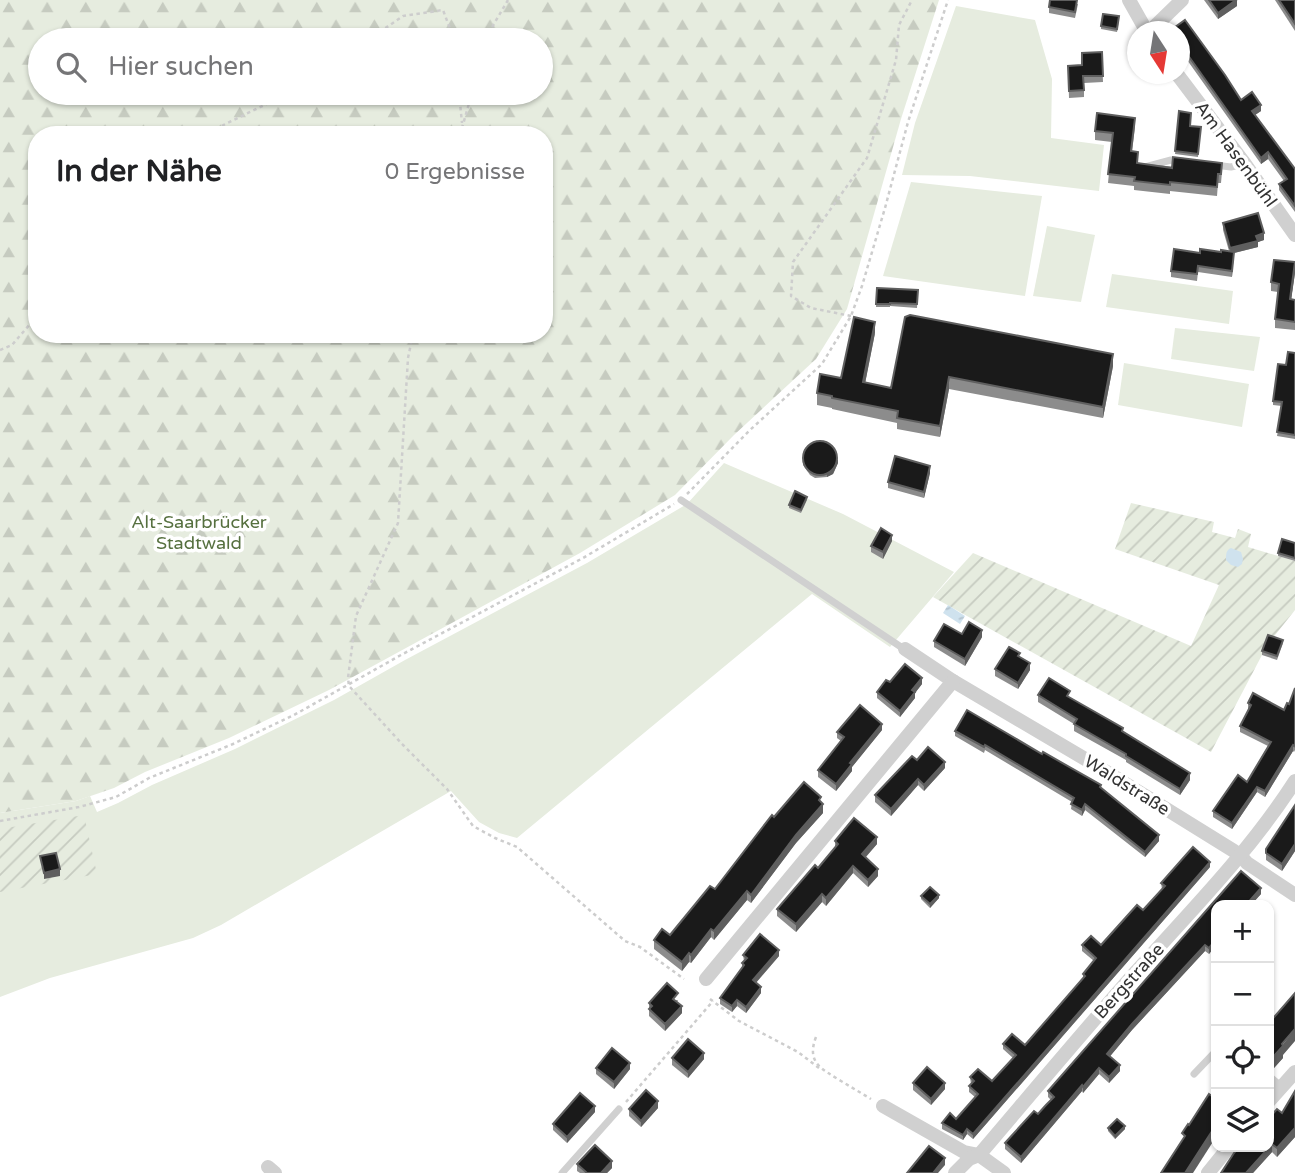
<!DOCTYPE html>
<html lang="de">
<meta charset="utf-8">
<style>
:root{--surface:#fff;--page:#f2f2f2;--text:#202124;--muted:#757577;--line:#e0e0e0}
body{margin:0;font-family:"Varela Round",sans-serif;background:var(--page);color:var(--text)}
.controls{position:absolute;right:21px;bottom:21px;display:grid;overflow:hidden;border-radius:14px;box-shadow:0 2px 5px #0004}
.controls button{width:63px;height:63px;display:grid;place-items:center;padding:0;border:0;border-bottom:2px solid var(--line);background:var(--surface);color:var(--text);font:35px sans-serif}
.compass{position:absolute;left:1127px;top:21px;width:63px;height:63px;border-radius:50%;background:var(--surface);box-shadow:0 2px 5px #0004;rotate:168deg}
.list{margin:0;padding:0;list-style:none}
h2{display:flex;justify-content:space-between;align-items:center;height:91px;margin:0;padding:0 28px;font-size:30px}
h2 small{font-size:23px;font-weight:400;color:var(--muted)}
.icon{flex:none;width:38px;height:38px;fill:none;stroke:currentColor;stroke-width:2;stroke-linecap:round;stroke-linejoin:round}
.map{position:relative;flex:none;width:1295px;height:1173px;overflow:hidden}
.search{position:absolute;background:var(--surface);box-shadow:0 2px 5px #0004;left:28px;top:28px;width:525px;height:77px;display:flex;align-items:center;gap:18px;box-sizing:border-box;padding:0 24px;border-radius:38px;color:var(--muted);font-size:26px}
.panel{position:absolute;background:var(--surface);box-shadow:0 2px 5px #0004;left:28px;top:126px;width:525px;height:217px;border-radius:28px}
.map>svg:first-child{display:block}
.grass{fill:#e6ecdf}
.forest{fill:url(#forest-firs);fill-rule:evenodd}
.garden{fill:url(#garden-furrows)}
.water{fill:url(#water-ripples)}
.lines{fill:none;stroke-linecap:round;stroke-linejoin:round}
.path{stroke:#cdcdcd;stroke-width:2.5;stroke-dasharray:3.5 3.5;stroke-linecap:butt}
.lane{stroke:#d0d0d0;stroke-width:7}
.street{stroke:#d0d0d0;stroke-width:14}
.wall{fill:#8c8c8c}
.shaded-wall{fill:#5f5f5f}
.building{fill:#1a1a1a;stroke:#5f5f5f;stroke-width:2}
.labels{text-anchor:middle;stroke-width:7;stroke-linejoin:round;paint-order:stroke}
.street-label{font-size:18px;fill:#333;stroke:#fff}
.park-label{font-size:18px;fill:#56703f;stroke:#fff}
</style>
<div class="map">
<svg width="1295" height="1173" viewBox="0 0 1295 1173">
<defs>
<pattern id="forest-firs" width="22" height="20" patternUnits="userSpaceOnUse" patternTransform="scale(1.75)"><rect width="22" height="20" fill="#e6ecdf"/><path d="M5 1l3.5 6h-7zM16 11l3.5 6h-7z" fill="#c6cbc0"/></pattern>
<pattern id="garden-furrows" width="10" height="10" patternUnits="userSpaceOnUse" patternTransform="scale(1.75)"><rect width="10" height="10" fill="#e6ecdf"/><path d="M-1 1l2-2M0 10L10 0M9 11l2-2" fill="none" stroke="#c6cbc0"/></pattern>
<pattern id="water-ripples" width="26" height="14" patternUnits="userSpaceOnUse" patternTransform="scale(1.75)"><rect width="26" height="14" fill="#cfe2ee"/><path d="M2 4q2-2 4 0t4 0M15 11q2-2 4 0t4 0" fill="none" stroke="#b2c2cd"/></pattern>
</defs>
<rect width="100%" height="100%" fill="#fff"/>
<g class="grass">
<polygon points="956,6 1035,20 1052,79 1051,138 1104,145 1099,191 970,176 902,175 915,123"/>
<polygon points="911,182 1042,196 1025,296 883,276"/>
<polygon points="1047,226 1095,235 1081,302 1033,296"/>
<polygon points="1112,274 1233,291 1229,324 1106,307"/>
<polygon points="1175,328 1260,337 1254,371 1171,359"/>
<polygon points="1124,363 1249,384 1242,427 1118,405"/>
<polygon points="724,463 843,514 954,572 890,647 812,594 517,838 499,833 479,822 451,791 221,925 193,938 50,978 0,997 0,813 76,801 90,796 97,812 118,803 152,785 235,749 334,700 405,660 587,563 687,504"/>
</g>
<path class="forest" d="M0,0h939l-38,119 -54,190 -31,50 -82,76 -59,60 -95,58 -251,137 -100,48 -84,34 -31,16 -38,13 -76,12zM40,40h501v53h-501zM37,135h507v199h-507z"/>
<g class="garden">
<polygon points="1131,503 1214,522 1212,532 1235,538 1238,529 1251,534 1248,547 1295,561 1295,610 1272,639 1268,638 1262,655 1211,752 933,597 973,553 1191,646 1219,585 1115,549"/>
<polygon points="84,815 97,874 0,892 0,829"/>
</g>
<g class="water">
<path d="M1231,548l10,4 2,7 -1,5 -4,3 -7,-2 -5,-5c0,-6 0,-10 5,-12z"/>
<polygon points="948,605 965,616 960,624 943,613"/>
</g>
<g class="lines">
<g class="path">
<polyline points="368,40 403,16 443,10 452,34 453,40"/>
<polyline points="487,40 491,29 508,0"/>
<polyline points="459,93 462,123"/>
<polyline points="203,135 289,93"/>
<polyline points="460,135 472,93"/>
<polyline points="851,316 811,308 791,296 793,262 867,158 896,60 899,25 912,0"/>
<polyline points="413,334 408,358 398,523 356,616 348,678 349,686 403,745 447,789 473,826 495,838 517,847 625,941 640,947 684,979"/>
<polyline points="0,350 12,345 37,316"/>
<polyline points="687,494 750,430 822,364 851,316 862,286 885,208 908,122 948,0"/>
<polyline points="0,821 79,807 116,797 149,778 233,744 294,715 401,655 583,558 674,504"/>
<polyline points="710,999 739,1021 798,1052 819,1068"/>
<path d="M816,1037c-10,26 6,32 25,44 10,6 20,12 30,18"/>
<polyline points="626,1102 713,1001"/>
</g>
<g class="lane">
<polyline points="1214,165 1231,167 1244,164"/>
<polyline points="1145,167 1171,160 1182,161"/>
<polyline points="681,500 904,649"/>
<polyline points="1194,1074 1216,1051"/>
<polyline points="1269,1076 1282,1087"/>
<polyline points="562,1173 619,1109"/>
</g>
<g class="street">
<polyline points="1129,0 1147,32"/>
<polyline points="1149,32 1182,0"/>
<polyline points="1177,74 1245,164 1295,235"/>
<polyline points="905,649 953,681 1092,763 1234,851 1240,855 1247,863 1295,895"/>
<polyline points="706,979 953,681"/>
<polyline points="1269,1101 1295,1072"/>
<polyline points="883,1106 964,1152 979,1155 1004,1173"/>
<polyline points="268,1167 275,1173"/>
<path d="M955,1173l14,-14 10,-4c52,-61 103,-122 156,-182 56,-62 115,-122 160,-192"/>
<polyline points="1208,1173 1229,1147"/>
</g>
</g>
<g class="wall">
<polygon points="1204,0 1237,0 1237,6 1218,19"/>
<polygon points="1275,0 1295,0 1295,31"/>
<polygon points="1078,4 1075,18 1049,13 1049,7"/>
<polygon points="1119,20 1117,32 1101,29 1101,26"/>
<polygon points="1185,20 1225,75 1241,100 1252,92 1261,105 1261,111 1255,115 1295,169 1295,212 1279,190 1279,184 1284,181 1268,159 1261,164 1180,50 1180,32 1171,32 1171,30"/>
<polygon points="1102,52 1103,82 1084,83 1084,97 1069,98 1068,66 1082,65"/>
<polygon points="1179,111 1190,126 1201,127 1198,157 1175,154"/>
<polygon points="1135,127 1132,152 1138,163 1222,172 1221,183 1218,183 1217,196 1170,191 1170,194 1134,190 1134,186 1108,183 1112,142 1095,140 1095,131"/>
<polygon points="1223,223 1264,240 1258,242 1258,247 1234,253 1232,277 1198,272 1197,281 1171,277 1171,271 1200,253 1221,252 1229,251 1223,230"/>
<polygon points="1295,262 1295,273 1291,299 1295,300 1295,330 1275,328 1275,319 1278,292 1271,291 1271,282"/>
<polygon points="877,288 918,290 917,308 890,306 890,307 876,307"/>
<polygon points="905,317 1113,366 1103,418 949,389 940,437 897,429 897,423 832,409 832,408 817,405 817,393 841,378 875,333 865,383 891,388"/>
<polygon points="1295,353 1295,439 1277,436 1282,406 1273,405 1273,401 1286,365"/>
<polygon points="804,449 838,463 833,474 827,477 815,478 810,475 803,465"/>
<polygon points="930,473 924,498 888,488 888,482"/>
<polygon points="807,500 801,513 789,508 789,505"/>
<polygon points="892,541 883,559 871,552 871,546"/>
<polygon points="1295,543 1295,561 1278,556 1278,553"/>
<polygon points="962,634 982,637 965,666 934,647 934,641"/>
<polygon points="1283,643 1277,660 1262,655 1262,651"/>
<polygon points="1020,657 1030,670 1018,689 995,676 995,669"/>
<polygon points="890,682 922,684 915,693 915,698 900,717 877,698 877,692"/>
<polygon points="1295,688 1295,750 1294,752 1293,751 1265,797 1257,792 1232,829 1213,817 1213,811 1247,782 1268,746 1240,732 1240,726 1249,710 1248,709 1248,703 1284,710 1289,704"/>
<polygon points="1038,695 1070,697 1123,731 1190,780 1180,795 1126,762 1126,760 1074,731 1074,724 1038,702"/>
<polygon points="882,730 852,767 852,771 836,791 818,777 818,770 841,741 837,738 837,732"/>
<polygon points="955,731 1101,788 1159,841 1145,857 1085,810 1082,816 1071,809 1072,802 985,750 984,753 955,736"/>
<polygon points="945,768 924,791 918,785 891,816 875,802 875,795"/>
<polygon points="821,802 823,813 796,843 751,903 747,900 714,940 711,937 691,963 689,962 682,971 654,949 654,940 670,935 715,889 774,817"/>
<polygon points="1295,805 1295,851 1282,871 1266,860 1266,849"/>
<polygon points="835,841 877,844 866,857 878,876 868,887 853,873 826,906 822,902 796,932 777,916 777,909 818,868 835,848"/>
<polygon points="1210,867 973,1139 967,1134 963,1140 942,1129 942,1123 956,1119 975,1097 969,1092 969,1086 971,1084 970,1077 992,1081 1013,1058 1003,1049 1003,1044 1025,1045 1083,979 1083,974 1094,961 1082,951 1082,945 1101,945 1143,910 1162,889 1161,883"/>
<polygon points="1241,871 1261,888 1261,894 1251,905 1216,905 1216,945 1209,954 1205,951 1132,1030 1110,1056 1120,1065 1120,1071 1109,1083 1099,1074 1083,1093 1082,1091 1021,1163 1005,1149 1005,1143 1034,1111 1038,1114 1046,1105 1051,1100 1048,1097 1048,1091"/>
<polygon points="921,896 939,898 930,908 921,899"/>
<polygon points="743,955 779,956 756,983 761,993 746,1013 737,1006 732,1012 720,1004 720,998 742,968 742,963 744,961"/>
<polygon points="678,1000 677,1002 682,1013 665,1031 649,1016 649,1003"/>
<polygon points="1269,1023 1283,1055 1283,1058 1274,1068 1269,1062"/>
<polygon points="672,1058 704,1059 688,1078 672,1065"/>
<polygon points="596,1068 630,1069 614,1089 596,1074"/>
<polygon points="913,1083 945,1089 931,1105 913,1090"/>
<polygon points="1295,1091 1295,1137 1277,1157 1272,1152 1253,1173 1221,1173 1282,1113"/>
<polygon points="658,1108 641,1127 629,1116 629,1109"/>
<polygon points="595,1112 567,1143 553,1130 553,1124"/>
<polygon points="1108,1128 1125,1129 1115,1139 1108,1131"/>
<polygon points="577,1164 612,1168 607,1173 580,1173 577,1171"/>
</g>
<g class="shaded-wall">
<polygon points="1237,0 1237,6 1218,19 1218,13"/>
<polygon points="1261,105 1261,111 1252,117 1252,111"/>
<polygon points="1268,152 1268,159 1261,164 1261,158"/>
<polygon points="1264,233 1264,240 1258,242 1258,247 1234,253 1232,277 1230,248 1256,236"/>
<polygon points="1295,264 1295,273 1290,308 1290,299"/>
<polygon points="875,322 875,333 863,394 863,382"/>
<polygon points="1113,354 1113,366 1103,418 1103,407"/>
<polygon points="949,377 949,389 940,437 940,426"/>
<polygon points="838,459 838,463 833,474 827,477 827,474"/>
<polygon points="930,466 930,473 924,498 924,492"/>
<polygon points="892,535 892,541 883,559 883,552"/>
<polygon points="982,630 982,637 965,666 965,659"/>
<polygon points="1030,663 1030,670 1018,689 1018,683"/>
<polygon points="922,678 922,684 915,693 915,698 900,717 900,711 912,690"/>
<polygon points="882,724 882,730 852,767 852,771 836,791 836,784 850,763"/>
<polygon points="1293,745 1293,751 1265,797 1265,791"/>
<polygon points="945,762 945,768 924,791 924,785"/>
<polygon points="1190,773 1190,780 1180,795 1180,789"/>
<polygon points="918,779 918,785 891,816 891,809"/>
<polygon points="1257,787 1257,792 1232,829 1232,823"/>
<polygon points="823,804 823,813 796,843 751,903 751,895 796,835"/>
<polygon points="1085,804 1085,810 1082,816 1082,810"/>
<polygon points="1159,835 1159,841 1145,857 1145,852"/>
<polygon points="877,837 877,844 862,861 862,854"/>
<polygon points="1295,844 1295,851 1282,871 1282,864"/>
<polygon points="1210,862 1210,867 973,1139 973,1134"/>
<polygon points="853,866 853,873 826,906 826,898"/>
<polygon points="60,869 60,876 44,879 44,873"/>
<polygon points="878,869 878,876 868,887 868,880"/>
<polygon points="1261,888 1261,894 1251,905 1246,905"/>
<polygon points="747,891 747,900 714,940 714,931"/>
<polygon points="822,894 822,902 796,932 796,924"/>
<polygon points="939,895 939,898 930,908 930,904"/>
<polygon points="711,929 711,937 691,963 691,955"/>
<polygon points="1216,939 1216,945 1209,954 1209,948"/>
<polygon points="1205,945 1205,951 1132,1030 1107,1060 1107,1054 1132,1024"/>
<polygon points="779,950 779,956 753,986 753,980"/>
<polygon points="689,953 689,962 682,971 682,962"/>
<polygon points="761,987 761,993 746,1013 746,1007"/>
<polygon points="737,1000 737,1006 732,1012 732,1006"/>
<polygon points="682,1006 682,1013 665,1031 665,1024"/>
<polygon points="1295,1029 1295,1041 1283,1055 1283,1058 1274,1068 1274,1056"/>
<polygon points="704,1053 704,1059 688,1078 688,1072"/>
<polygon points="630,1063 630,1069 614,1089 614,1082"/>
<polygon points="1120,1065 1120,1071 1109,1083 1109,1077"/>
<polygon points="1099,1068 1099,1074 1083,1093 1083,1087"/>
<polygon points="945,1083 945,1089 931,1105 931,1099"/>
<polygon points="1082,1085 1082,1091 1021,1163 1021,1157"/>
<polygon points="658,1101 658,1108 641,1127 641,1121"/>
<polygon points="595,1106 595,1112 567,1143 567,1137"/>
<polygon points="1216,1125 1216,1137 1193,1173 1185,1173"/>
<polygon points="1125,1126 1125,1129 1115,1139 1115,1136"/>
<polygon points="1295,1128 1295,1137 1277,1157 1277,1148"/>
<polygon points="967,1129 967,1134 963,1140 963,1135"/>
<polygon points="1272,1144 1272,1152 1253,1173 1246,1173"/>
<polygon points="945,1158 945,1165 938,1173 933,1173"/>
<polygon points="612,1161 612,1168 607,1173 601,1173"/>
</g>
<g class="building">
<polygon points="1050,0 1077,0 1075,12 1049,7"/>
<polygon points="1209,0 1236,0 1218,13"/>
<polygon points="1279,0 1295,0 1295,24"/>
<polygon points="1103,14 1119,16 1117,29 1101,26"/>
<polygon points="1185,20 1225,75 1241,100 1252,92 1261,105 1252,111 1295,169 1295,206 1279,184 1287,179 1268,152 1261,158 1180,44 1180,32 1171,32 1171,30"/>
<polygon points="1102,52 1103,76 1083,76 1084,90 1069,91 1068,66 1082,65 1082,53"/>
<polygon points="1179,111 1191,113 1190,126 1201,127 1198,154 1175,151"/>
<polygon points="1097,113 1135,118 1131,151 1138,152 1137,163 1172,168 1173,157 1222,163 1221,174 1218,174 1217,187 1170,182 1170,185 1134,181 1135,177 1108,174 1113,133 1095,131"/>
<polygon points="1258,213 1264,233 1256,236 1258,241 1230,248 1223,223"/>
<polygon points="1174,249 1200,253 1200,249 1221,252 1221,250 1234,252 1232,271 1198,266 1197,274 1171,271"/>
<polygon points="1274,260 1295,262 1290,299 1295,300 1295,322 1275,319 1279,284 1271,282"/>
<polygon points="877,288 918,290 917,304 890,303 890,304 876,304"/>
<polygon points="910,315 1113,354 1103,407 949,377 940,426 897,418 898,411 832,398 832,396 817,393 820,374 841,378 854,317 875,322 863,382 891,388 905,317"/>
<polygon points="1288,352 1295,353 1295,435 1277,432 1282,402 1273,401 1278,364 1286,365"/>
<circle cx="820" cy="458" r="17"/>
<polygon points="895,456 930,466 924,492 888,482"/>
<polygon points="795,491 807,497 801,510 789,505"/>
<polygon points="881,528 892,535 883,552 871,546"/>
<polygon points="1282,539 1295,543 1295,558 1278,553"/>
<polygon points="969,622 982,630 965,659 934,641 944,624 962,634"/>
<polygon points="1268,635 1283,640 1277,656 1262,651"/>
<polygon points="1009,647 1020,653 1018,656 1030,663 1018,683 995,669"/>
<polygon points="905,664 922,678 912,690 915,692 900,711 877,692 886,680 890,682"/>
<polygon points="1049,678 1070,691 1067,696 1123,728 1122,731 1190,773 1180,789 1126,756 1126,754 1074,724 1077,719 1038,695"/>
<polygon points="1295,688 1295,744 1294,746 1293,745 1265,791 1257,787 1232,823 1213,811 1238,775 1247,782 1271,742 1240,726 1251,705 1248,703 1253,693 1284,710 1287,703 1289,704"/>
<polygon points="860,705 882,724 850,763 852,764 836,784 818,770 844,737 837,732"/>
<polygon points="967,710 1042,754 1043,752 1101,785 1100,787 1159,835 1145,852 1085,804 1082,810 1071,804 1074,798 985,745 984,747 955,731"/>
<polygon points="928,747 945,762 924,785 918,779 891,809 875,795 912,756 917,760"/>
<polygon points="804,782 821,797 819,800 823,804 796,835 751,895 747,891 714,931 711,929 691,955 689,953 682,962 654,940 662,929 670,935 710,886 715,889 772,815 774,817"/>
<polygon points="1295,805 1295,844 1282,864 1266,853 1266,849"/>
<polygon points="854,818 877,837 862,854 878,869 868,880 853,866 826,898 822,894 796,924 777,909 815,865 818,868 838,844 835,841"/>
<polygon points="1193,847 1210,862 973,1134 967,1129 963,1135 942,1123 950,1113 956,1119 978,1094 969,1086 974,1081 970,1077 978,1069 992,1081 1016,1055 1003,1044 1012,1034 1025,1045 1085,976 1083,974 1096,958 1082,945 1091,936 1101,945 1137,905 1143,910 1165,886 1161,883"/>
<polygon points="56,853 60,869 44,873 40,856"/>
<polygon points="1241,871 1261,888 1246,905 1216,905 1216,939 1209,948 1205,945 1132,1024 1107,1054 1120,1065 1109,1077 1099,1068 1083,1087 1082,1085 1021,1157 1005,1143 1034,1111 1038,1114 1046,1105 1054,1097 1048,1091"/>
<polygon points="930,887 939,895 930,904 921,896"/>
<polygon points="760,934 779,950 753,980 761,987 746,1007 737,1000 732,1006 720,998 744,965 742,963 747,958 743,955"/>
<polygon points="667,983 678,993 673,999 682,1006 665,1024 649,1009 652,1006 649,1003"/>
<polygon points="1295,993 1295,1029 1282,1044 1283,1046 1274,1056 1269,1051 1269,1023"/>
<polygon points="688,1039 704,1053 688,1072 672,1058"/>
<polygon points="612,1048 630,1063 614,1082 596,1068"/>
<polygon points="927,1067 945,1083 931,1099 913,1083"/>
<polygon points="646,1090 658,1101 641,1121 629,1109"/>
<polygon points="1295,1091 1295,1128 1277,1148 1272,1144 1246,1173 1221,1173 1234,1153 1239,1147 1269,1147 1269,1118 1277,1109 1282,1113"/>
<polygon points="580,1093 595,1106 567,1137 553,1124"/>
<polygon points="1209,1094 1216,1099 1216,1125 1185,1173 1161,1173 1185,1136 1182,1133 1188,1124 1189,1125"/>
<polygon points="1117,1119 1125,1126 1115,1136 1108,1128"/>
<polygon points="595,1145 612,1161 601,1173 587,1173 577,1164"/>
<polygon points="929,1146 945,1158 933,1173 907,1173"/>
</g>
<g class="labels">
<g class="street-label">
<text transform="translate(1236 154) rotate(54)" y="6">Am Hasenbühl</text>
<text transform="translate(1127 785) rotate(32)" y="6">Waldstraße</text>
<text transform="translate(1129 981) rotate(-48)" y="6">Bergstraße</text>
</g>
<g class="park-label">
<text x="199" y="528">Alt-Saarbrücker<tspan x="199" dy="21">Stadtwald</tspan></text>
</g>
</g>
</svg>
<div class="controls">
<button>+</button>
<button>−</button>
<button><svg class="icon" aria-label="locate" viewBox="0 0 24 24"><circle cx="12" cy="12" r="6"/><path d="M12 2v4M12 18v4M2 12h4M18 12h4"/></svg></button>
<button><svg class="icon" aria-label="layers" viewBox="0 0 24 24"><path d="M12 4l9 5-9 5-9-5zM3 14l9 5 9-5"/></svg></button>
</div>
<svg class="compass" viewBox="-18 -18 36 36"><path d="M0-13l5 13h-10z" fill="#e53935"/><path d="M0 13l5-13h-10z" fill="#757577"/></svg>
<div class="search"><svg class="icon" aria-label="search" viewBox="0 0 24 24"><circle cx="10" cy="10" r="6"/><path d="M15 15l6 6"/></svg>Hier suchen</div>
<section class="panel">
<h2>In der Nähe<small>0 Ergebnisse</small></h2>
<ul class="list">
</ul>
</section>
</div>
